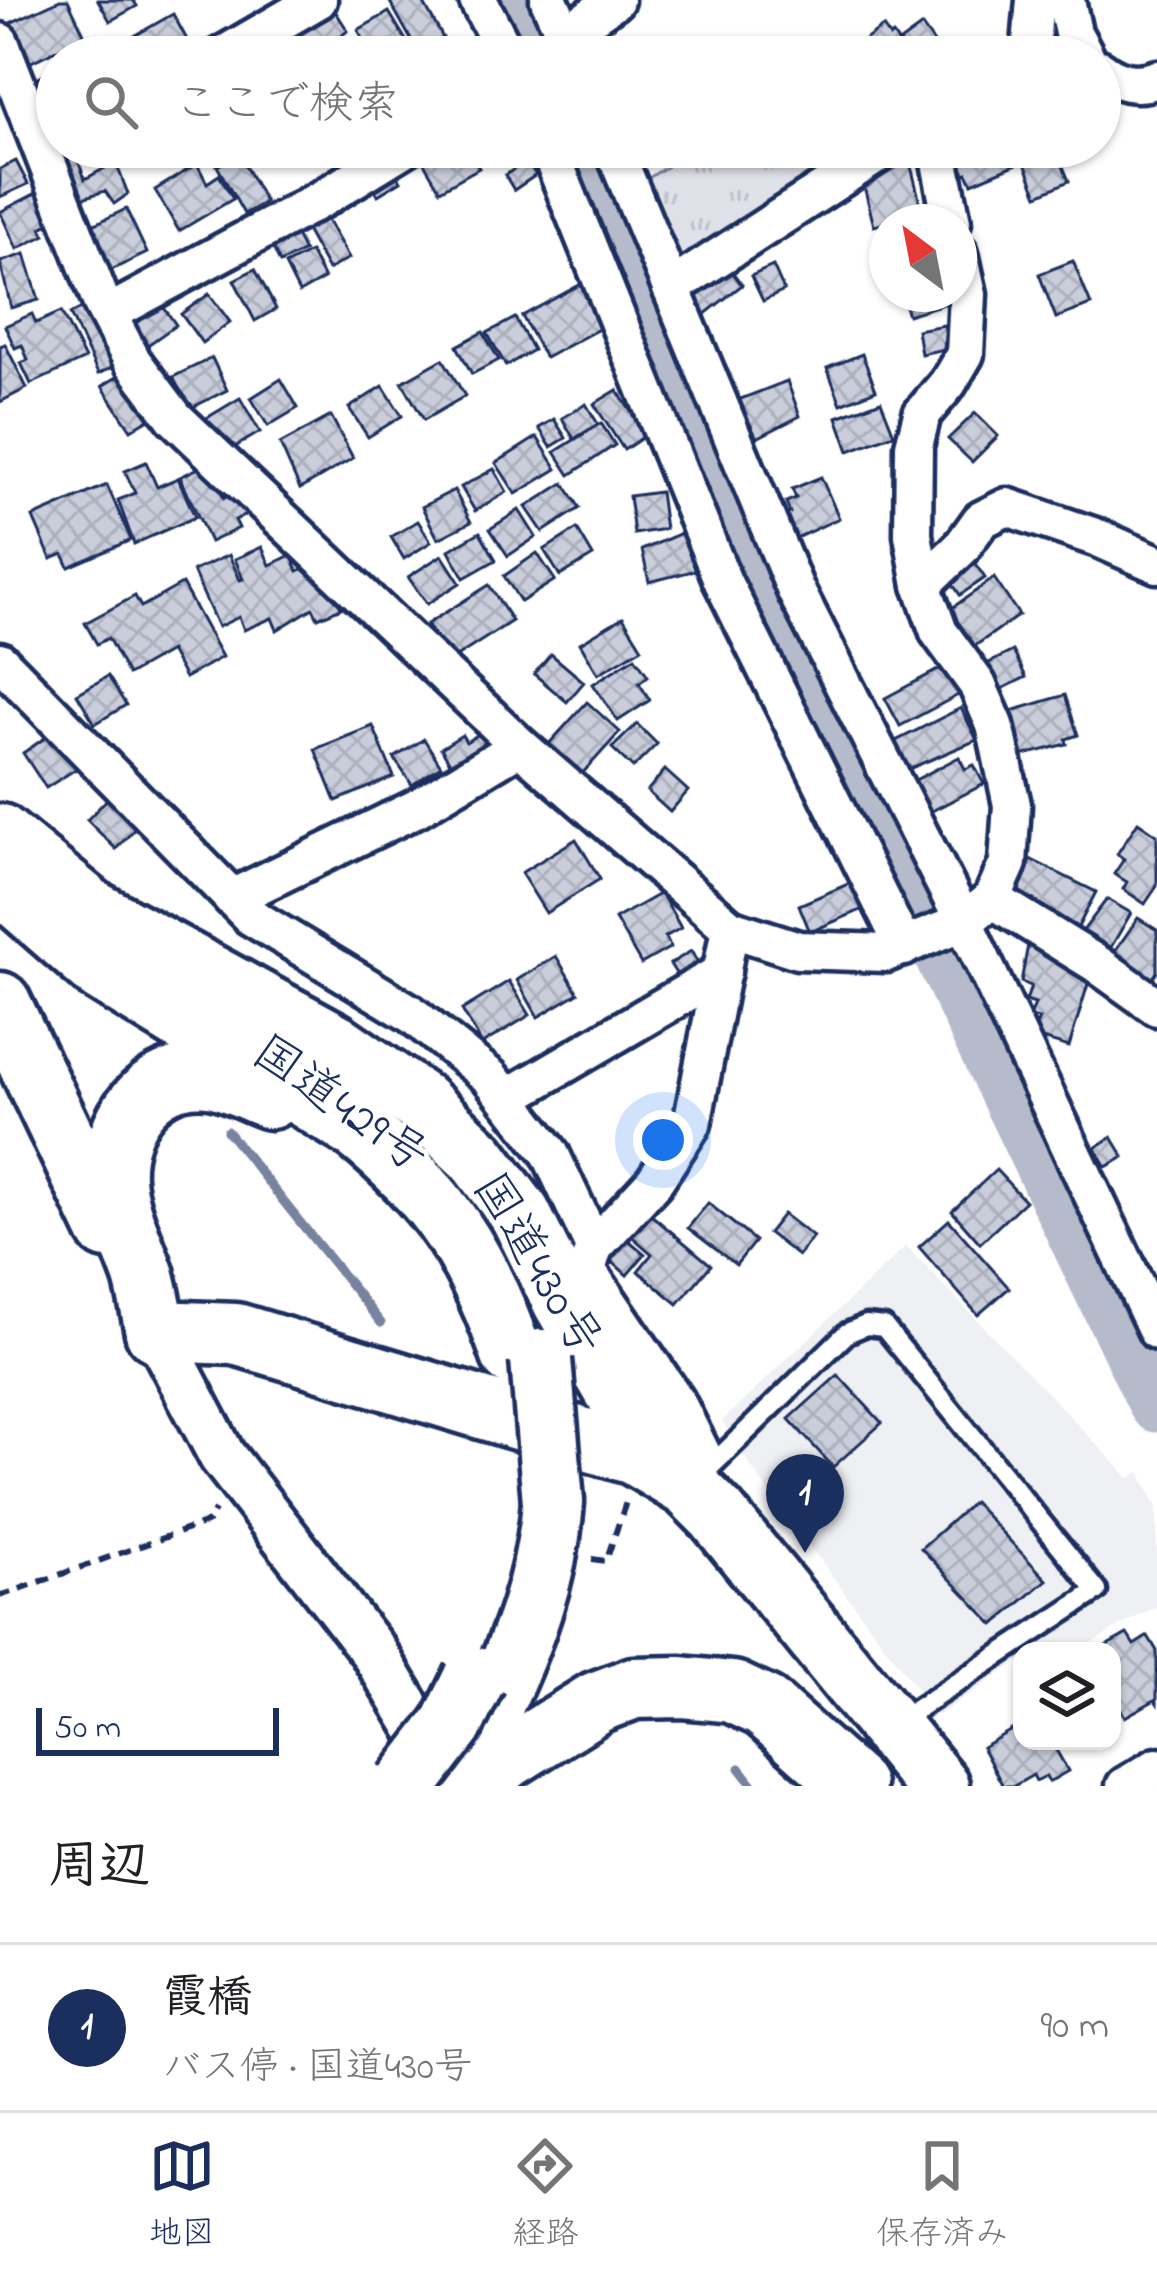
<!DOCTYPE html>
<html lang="ja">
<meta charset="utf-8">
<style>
:root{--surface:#fff;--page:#f2f2f2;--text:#202124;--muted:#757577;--line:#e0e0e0;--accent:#1b2f5e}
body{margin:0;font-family:"Indie Flower","Klee One",sans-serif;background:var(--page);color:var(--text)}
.controls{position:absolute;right:36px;bottom:36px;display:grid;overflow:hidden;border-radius:24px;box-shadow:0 3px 9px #0004}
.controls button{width:108px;height:108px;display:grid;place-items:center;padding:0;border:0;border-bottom:3px solid var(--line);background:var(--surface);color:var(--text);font:60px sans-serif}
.compass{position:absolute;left:869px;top:204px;width:108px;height:108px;border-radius:50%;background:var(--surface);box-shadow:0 3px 9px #0004;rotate:328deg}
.scale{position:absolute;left:36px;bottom:30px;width:243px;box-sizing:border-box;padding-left:12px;border:6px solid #1b2f5e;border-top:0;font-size:33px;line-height:42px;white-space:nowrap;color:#1b2f5e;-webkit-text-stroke:9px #fff;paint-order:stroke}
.you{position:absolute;left:663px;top:1140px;width:42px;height:42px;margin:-30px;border:9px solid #fff;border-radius:50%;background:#1a73e8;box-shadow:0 0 0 18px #1a73e833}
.badge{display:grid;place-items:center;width:78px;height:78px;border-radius:50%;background:var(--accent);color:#fff;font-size:39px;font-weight:700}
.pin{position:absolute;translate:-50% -99px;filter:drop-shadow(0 3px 6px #0008)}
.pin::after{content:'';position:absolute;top:63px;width:42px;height:36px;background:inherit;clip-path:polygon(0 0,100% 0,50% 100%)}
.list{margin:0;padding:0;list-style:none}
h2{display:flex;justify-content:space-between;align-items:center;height:156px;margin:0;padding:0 48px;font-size:51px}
h2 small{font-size:39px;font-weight:400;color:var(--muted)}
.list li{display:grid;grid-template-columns:78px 1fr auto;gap:36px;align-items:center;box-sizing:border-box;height:168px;padding:0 48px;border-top:3px solid var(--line)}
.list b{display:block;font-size:45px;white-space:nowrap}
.list p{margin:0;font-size:39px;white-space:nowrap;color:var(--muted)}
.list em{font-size:39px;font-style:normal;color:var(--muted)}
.icon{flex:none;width:66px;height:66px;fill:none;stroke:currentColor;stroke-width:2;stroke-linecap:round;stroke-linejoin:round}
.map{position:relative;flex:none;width:1157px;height:1786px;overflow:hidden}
.search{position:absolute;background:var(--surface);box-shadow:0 3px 9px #0004;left:36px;right:36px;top:36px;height:132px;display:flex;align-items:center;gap:30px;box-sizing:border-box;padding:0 42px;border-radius:66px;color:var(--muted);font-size:45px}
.sheet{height:324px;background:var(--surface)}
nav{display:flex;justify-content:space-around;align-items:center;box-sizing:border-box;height:168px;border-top:3px solid var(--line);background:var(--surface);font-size:33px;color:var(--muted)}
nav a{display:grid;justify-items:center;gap:6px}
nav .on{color:var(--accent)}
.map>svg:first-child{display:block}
.built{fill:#eff0f4}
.park{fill:url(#park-tufts);stroke:#7c88a2;stroke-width:3}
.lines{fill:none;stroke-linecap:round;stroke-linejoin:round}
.stream{stroke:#77839f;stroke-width:9}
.river{stroke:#b5bbca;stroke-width:57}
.building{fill:url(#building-cross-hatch);stroke:#1b2f5e;stroke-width:3}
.service-casing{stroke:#1b2f5e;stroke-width:27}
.minor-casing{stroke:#1b2f5e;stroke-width:45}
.tertiary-casing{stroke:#1b2f5e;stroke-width:54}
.trunk-casing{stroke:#1b2f5e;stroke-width:69}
.path{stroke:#1b2f5e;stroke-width:6;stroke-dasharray:12 9;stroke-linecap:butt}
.service{stroke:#fff;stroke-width:18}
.minor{stroke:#fff;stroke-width:36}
.tertiary{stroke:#fff;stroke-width:45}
.trunk{stroke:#fff;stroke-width:60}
.trunk-bridge-casing{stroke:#1b2f5e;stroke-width:69;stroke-linecap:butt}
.trunk-bridge{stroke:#fff;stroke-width:60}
.labels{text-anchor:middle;stroke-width:9;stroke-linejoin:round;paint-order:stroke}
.street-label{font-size:48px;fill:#1b2f5e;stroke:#fff}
</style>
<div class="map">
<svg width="1157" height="1786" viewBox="0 0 1157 1786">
<defs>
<pattern id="park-tufts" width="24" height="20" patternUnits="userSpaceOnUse" patternTransform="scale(3)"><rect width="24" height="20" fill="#dee1e7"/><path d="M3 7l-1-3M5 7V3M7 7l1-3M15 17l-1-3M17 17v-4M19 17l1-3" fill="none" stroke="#bec1c9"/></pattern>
<pattern id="building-cross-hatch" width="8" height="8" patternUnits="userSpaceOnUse" patternTransform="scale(3)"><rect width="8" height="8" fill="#caceda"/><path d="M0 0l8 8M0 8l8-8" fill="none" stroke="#adb1be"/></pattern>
</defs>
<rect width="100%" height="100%" fill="#fff"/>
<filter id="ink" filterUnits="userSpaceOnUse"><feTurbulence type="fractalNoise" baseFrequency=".00833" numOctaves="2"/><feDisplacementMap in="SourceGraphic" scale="24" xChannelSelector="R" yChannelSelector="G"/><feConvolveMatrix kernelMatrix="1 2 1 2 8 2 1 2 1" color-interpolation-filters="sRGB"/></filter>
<g filter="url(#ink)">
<polygon class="built" points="906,1246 1129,1478 1140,1472 1157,1507 1157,1606 1089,1644 1058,1651 1022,1651 1022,1659 937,1716 753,1470 722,1421"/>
<polygon class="park" points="697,147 858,147 682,274 644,181"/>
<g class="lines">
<g class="stream">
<polyline points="227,1131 381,1323"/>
<polyline points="740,1768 754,1786"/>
</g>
<g class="river">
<polyline points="512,0 541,57"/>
<polyline points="580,147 708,483 914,896 1157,1404"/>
</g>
</g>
<g class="building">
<polygon points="60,0 68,0 85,36 25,65 6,25"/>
<polygon points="98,0 133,0 137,6 110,21"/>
<polygon points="395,0 422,0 443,38 418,52 390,2"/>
<polygon points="332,6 348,31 306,57 297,57 284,36"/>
<polygon points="389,12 416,57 374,57 358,30"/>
<polygon points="173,14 192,49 178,57 139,57 129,39"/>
<polygon points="922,26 944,57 911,57 900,42"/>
<polygon points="883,27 890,37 893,35 908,57 867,57 858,45"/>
<polygon points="621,38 631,57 588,57 587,55"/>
<polygon points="354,39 365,57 326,57"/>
<polygon points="57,66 57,111 50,115 31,82"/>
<polygon points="62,147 73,147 85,179 105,168 104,158 96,161 91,147 126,147 113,155 128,194 114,204 105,191 73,201 55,151"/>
<polygon points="198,147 229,147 208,162"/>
<polygon points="427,147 466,147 479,168 440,190 418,153"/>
<polygon points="940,147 1055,147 1069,181 1038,195 1024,161 972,183 967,173 953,179"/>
<polygon points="908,154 923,214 874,226 859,166"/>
<polygon points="239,155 265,202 244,214 217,166"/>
<polygon points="16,161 28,184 0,197 0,169"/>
<polygon points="527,161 536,175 514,190 505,175"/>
<polygon points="197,164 207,183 219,175 233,199 179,231 155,190"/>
<polygon points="392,167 401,181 378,195 369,182"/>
<polygon points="46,188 61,218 41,228 45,235 17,249 0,212"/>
<polygon points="126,209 147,253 109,271 89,227"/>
<polygon points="322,211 349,258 328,270 302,223"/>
<polygon points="290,224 304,251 280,263 267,235"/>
<polygon points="310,252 324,279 299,293 285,265"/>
<polygon points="25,254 39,300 11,308 0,262"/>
<polygon points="1073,261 1091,305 1056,318 1039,274"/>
<polygon points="727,265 742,285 699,319 683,299"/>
<polygon points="773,266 784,291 763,301 751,276"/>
<polygon points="255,269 276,309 255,321 234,280"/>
<polygon points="585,282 608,324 545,358 522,316"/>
<polygon points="209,294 230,322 202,343 181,314"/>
<polygon points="901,294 958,294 960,299 908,315"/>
<polygon points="160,302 176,325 145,347 129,324"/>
<polygon points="91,304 124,362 98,374 70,314"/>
<polygon points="61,312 85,359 31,384 21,363 28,360 22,345 15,348 5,326 32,314 36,323"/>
<polygon points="515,318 533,350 506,366 487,333"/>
<polygon points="944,325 949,348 921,354 917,330"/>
<polygon points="483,332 499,360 472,374 457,346"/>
<polygon points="5,344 27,388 0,402 0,346"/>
<polygon points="862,354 876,390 841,404 827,368"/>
<polygon points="212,358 227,390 189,409 173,377"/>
<polygon points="443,359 465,396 424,420 402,382"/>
<polygon points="129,370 157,414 131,430 102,386"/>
<polygon points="281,379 298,408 268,426 251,398"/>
<polygon points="787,381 800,416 757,438 738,400"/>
<polygon points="383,386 402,416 368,437 349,408"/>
<polygon points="617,390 646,435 624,450 594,404"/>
<polygon points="240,398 260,432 225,453 205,419"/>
<polygon points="881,401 894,434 849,451 837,417"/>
<polygon points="586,404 598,424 574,439 562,418"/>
<polygon points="975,413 998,436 972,462 948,439"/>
<polygon points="331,416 353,458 300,489 280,444"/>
<polygon points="554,419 566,438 551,447 539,428"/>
<polygon points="601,423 615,445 570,475 555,452"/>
<polygon points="537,437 557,469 516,494 496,463"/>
<polygon points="146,462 157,487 178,478 195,517 134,544 118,500 135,493 125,471"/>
<polygon points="207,464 224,498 238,492 248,514 235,520 239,528 210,542 180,477"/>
<polygon points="494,469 507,492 475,511 461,487"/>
<polygon points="821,477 839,518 794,539 783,516 790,513 786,502 796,498 792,489"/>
<polygon points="564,483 580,508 543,532 526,507"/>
<polygon points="107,485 131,540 69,567 63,554 51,559 33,517"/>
<polygon points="454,490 471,522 438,539 422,507"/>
<polygon points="660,492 665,529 634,534 629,496"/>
<polygon points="519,510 536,537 508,556 490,529"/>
<polygon points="418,521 431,542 404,559 391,537"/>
<polygon points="577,529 593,556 560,576 544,550"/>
<polygon points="688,530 697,570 649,582 642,550"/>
<polygon points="480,532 496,560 464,578 449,550"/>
<polygon points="262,547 270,565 291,555 298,571 320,561 341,608 318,618 313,608 277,630 272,618 244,630 239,617 218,627 193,571 229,555 240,580 243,579 235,559"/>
<polygon points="537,553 555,580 521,602 504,576"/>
<polygon points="442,555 460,583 427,604 408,577"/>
<polygon points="975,563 985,578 960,595 950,580"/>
<polygon points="994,578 1019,615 975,646 949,610"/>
<polygon points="182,584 222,657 185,678 170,651 128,675 108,638 97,644 85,623 135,596 141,607"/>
<polygon points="489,585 512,621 450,661 427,624"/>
<polygon points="623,617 642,648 598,674 580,643"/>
<polygon points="1013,651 1026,677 1000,690 987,664"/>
<polygon points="551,654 584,682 567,702 534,674"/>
<polygon points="635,657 648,676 639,683 650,700 618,721 593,684"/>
<polygon points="949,664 964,692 900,726 885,698"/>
<polygon points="108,676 126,705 95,724 77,694"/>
<polygon points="1065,695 1078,735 1066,739 1067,744 1021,756 1008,712"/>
<polygon points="587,702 620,732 580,776 547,746"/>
<polygon points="961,708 977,740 904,771 890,744"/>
<polygon points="637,724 657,744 633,768 612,748"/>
<polygon points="373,726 394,777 336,801 315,749"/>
<polygon points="58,729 82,765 46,788 23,753"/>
<polygon points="482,732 493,750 456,773 441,748 462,735 466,742"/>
<polygon points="424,739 441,766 412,785 394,758"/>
<polygon points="959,757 965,769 974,765 984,784 924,815 908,784"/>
<polygon points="665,770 688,791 670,812 647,791"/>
<polygon points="113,793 142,821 116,849 87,820"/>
<polygon points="1138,822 1157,835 1157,886 1145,904 1123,889 1127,882 1114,874 1124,859 1117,854"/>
<polygon points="576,839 600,879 546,913 521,873"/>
<polygon points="1028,858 1096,892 1073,937 1006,904"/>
<polygon points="855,881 866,908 810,932 799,905"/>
<polygon points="661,893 681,928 665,937 671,947 641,964 615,919"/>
<polygon points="1107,899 1131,913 1107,954 1079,936"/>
<polygon points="1138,918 1157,930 1157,972 1147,987 1108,961"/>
<polygon points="1028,945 1091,974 1069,1047 1032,1036 1039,1019 1030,1017 1035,1004 1026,1001 1031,986 1021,982"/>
<polygon points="691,951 701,967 680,980 670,964"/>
<polygon points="556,956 578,993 538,1017 517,980"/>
<polygon points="509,981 530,1015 482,1044 462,1010"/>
<polygon points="1112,1137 1124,1157 1106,1167 1095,1148"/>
<polygon points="996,1170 1025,1201 980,1243 952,1211"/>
<polygon points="708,1203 755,1241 736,1265 688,1228"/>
<polygon points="644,1209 711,1265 678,1304 638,1271 652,1254 626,1231"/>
<polygon points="783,1214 813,1237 798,1256 768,1233"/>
<polygon points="949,1220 1009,1288 978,1315 919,1247"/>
<polygon points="626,1238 645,1254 627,1275 608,1258"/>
<polygon points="838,1375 882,1423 833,1467 789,1419"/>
<polygon points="973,1502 1047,1580 994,1625 921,1548"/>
<polygon points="1127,1634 1134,1645 1148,1636 1157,1651 1157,1703 1155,1700 1125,1717 1112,1694 1112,1651 1097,1651"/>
<polygon points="1022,1724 1022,1741 1051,1741 1068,1771 1049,1782 1046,1776 1036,1781 1033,1775 1014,1786 1003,1786 982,1747"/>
</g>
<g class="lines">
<defs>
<polyline id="service" points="705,1472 847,1333 866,1325 884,1327 1097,1591 894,1724"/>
<g id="minor">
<polyline points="478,0 508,57"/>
<polyline points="549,0 575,57"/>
<polyline points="1066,0 1073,33 1086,57"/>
<polyline points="565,35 615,0"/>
<polyline points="0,42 103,306 133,362 175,418 520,746 730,928 798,950 886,953 964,922 992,899 1008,863 1012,805 995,725 977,684 939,632 922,585 913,535 914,446 922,414 948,383 965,354 968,294 959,253"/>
<polyline points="220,57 318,0"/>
<polyline points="1030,57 1035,0"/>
<path d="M1100,69c16,13 37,18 57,10"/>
<polyline points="548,147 723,582 904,947"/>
<polyline points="613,147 796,591 964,922 1157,1331"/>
<polyline points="937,147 952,222"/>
<polyline points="671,288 889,147"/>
<polyline points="108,314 323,198 406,147"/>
<polyline points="922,585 961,548 981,520 1007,507 1098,538 1157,564"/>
<polyline points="0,661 250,916 410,1013 490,1077 550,1153 594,1247"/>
<polyline points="232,898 417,808 520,746"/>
<polyline points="992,899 1097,964 1157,1007"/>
<polyline points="507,1098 722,972"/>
<polyline points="689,1487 702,1454 676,1401 587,1270 594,1247 654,1182 692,1124 730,928"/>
<polyline points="1125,1786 1157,1767"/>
</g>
<polyline id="tertiary" points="156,1331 222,1456 373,1651 418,1726 442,1776"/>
<g id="trunk">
<polyline points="0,835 91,910 334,1043 419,1102 477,1157 520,1214 564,1303 617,1394 689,1487"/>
<path d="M13,894l88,77 256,158c82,66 121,127 155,226"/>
<polyline points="0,1003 107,1228"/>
<polyline points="156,1331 236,1334 634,1454 689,1487 717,1515 938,1786"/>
<path d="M156,1331c-4,-18 -7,-37 -12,-55 -11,-32 -28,-64 -30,-98 -3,-55 36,-108 94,-102 20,2 43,15 62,22"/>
<path d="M489,1713c33,-70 58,-134 64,-211"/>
<polyline points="472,1786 509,1757 597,1702 634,1688 681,1687 733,1692 765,1707 854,1786"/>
</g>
</defs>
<use href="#service" class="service-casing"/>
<use href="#minor" class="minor-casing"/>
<use href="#tertiary" class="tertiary-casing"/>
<use href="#trunk" class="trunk-casing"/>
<g class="path">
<polyline points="592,1559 606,1561 626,1502"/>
<polyline points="0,1596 208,1522 215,1510"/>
</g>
<use href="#service" class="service"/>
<use href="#minor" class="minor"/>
<use href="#tertiary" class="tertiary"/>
<use href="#trunk" class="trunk"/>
<defs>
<g id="trunk-bridge">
<polyline points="541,1360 553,1502"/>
<polyline points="405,1786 452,1725 475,1678"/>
</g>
</defs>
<use href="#trunk-bridge" class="trunk-bridge-casing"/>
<use href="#trunk-bridge" class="trunk-bridge"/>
</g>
</g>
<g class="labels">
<g class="street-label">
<text transform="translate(342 1102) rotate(35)" y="17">国道429号</text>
<text transform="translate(540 1263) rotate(59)" y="17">国道430号</text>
</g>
</g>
</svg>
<div class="controls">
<button><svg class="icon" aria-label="layers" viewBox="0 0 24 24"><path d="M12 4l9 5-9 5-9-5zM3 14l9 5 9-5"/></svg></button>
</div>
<svg class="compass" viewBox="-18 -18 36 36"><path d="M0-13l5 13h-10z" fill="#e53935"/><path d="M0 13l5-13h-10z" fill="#757577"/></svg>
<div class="scale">50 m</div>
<div class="you"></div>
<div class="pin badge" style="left:805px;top:1553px">1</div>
<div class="search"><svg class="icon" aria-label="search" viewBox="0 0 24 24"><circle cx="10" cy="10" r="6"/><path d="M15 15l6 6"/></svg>ここで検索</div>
</div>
<section class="sheet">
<h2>周辺<small></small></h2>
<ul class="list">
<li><span class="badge">1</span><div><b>霞橋</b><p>バス停 · 国道430号</p></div><em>90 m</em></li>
</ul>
</section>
<nav>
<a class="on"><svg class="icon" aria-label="map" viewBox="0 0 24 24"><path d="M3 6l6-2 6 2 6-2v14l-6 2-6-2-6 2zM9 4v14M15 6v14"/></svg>地図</a>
<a><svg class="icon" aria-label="directions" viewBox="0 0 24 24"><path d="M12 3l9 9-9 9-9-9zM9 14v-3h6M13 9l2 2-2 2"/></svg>経路</a>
<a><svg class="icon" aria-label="saved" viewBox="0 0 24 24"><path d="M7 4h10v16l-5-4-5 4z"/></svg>保存済み</a>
</nav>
